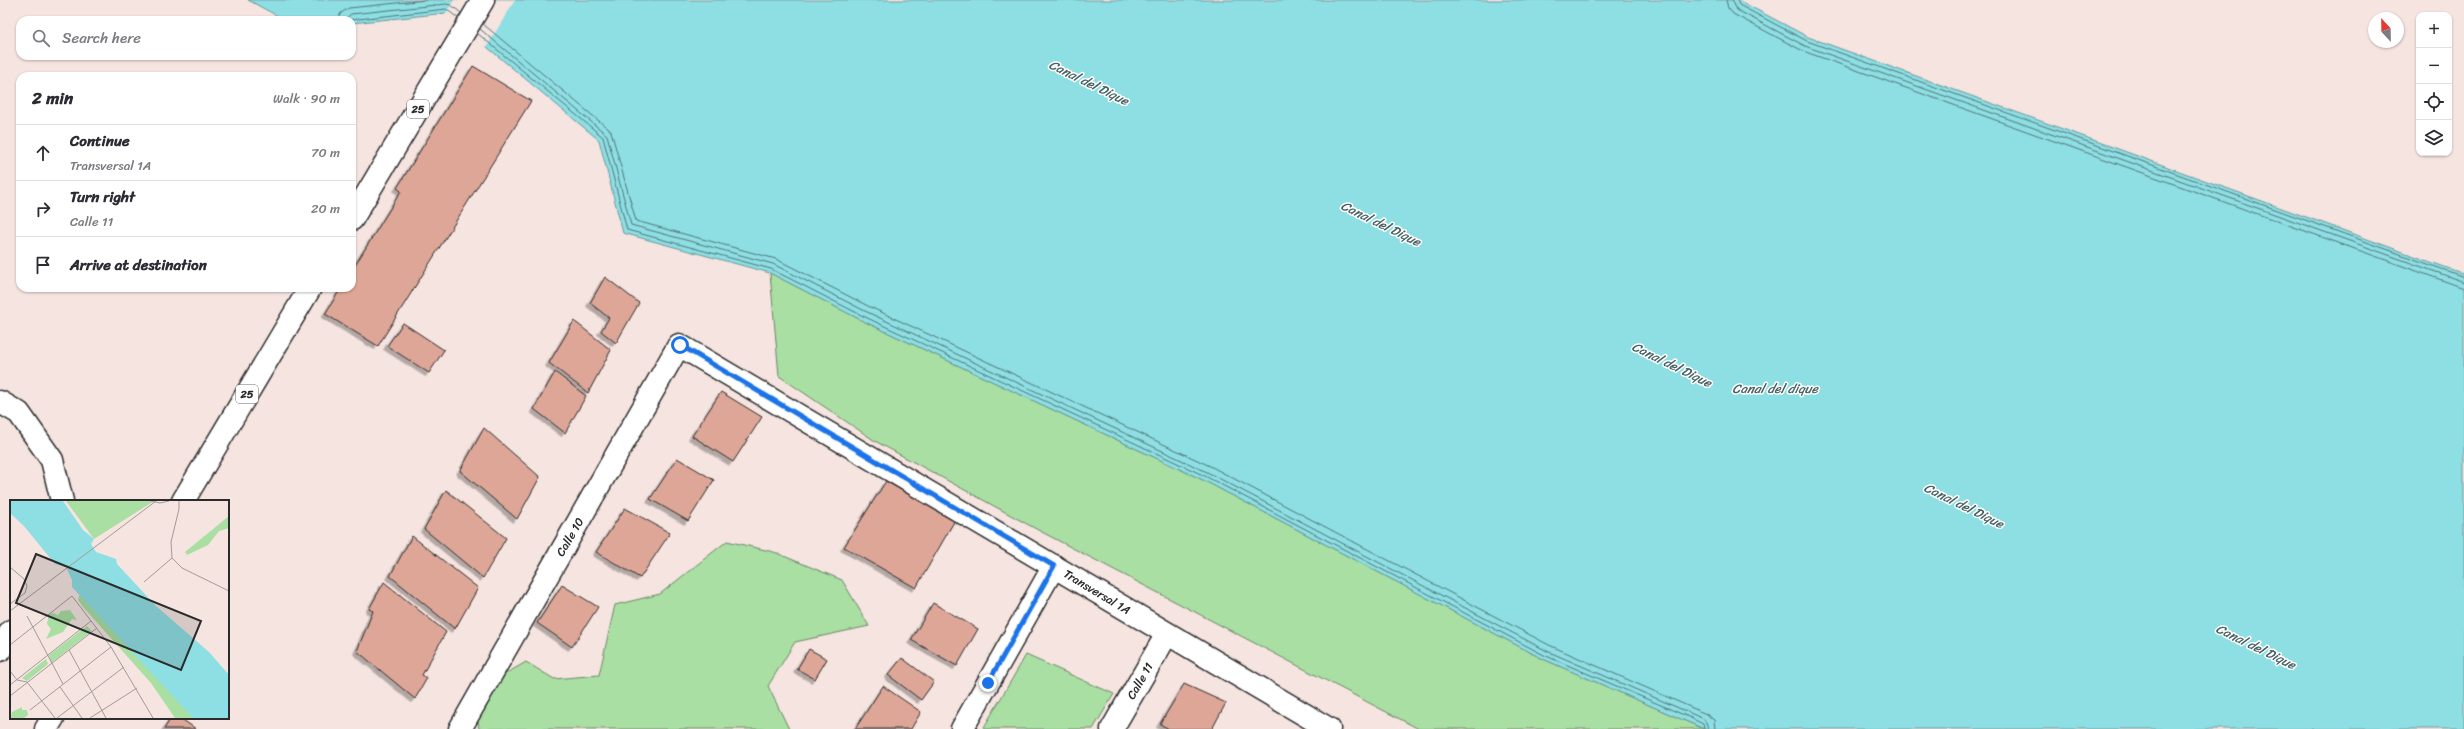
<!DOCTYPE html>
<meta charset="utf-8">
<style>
:root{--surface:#fff;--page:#f2f2f3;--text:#2b2b33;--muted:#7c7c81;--line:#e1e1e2}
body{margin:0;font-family:Sriracha,sans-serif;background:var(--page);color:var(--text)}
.controls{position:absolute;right:12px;top:12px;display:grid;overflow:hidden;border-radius:8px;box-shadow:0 1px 3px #0004}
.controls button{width:36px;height:36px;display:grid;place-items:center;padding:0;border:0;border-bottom:1px solid var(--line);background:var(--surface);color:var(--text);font:20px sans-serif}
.compass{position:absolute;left:2368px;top:12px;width:36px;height:36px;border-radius:50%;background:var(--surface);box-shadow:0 1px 3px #0004;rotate:338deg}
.stop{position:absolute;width:12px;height:12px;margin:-9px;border:3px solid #1a73e8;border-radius:50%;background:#fff}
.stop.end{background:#1a73e8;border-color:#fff;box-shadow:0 1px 4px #0008}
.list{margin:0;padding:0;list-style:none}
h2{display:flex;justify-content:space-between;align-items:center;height:52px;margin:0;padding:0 16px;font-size:17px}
h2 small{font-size:13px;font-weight:400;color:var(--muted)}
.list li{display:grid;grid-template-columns:26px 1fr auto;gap:12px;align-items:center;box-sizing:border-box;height:56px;padding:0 16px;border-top:1px solid var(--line)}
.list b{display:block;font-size:15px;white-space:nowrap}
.list p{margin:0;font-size:13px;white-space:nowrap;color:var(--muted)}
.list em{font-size:13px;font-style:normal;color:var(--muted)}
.icon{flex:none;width:22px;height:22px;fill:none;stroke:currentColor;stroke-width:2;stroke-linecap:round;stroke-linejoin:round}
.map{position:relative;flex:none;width:2464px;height:729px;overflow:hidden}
.search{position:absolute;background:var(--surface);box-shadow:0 1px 3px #0004;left:16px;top:16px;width:340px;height:44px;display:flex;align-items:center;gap:10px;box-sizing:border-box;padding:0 14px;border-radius:12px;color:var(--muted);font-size:15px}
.panel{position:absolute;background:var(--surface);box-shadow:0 1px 3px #0004;left:16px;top:72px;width:340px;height:220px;border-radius:12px}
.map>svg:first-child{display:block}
.green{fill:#a9dfa2;stroke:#6a8566}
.water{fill:#8ddfe4;stroke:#66979a}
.pier{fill:#f5e4e0}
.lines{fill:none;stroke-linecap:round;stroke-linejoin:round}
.shore{stroke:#527375;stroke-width:1}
.building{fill:#dda697;stroke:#2b2b2b;filter:url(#shadow)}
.street-casing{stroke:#2b2b2b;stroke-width:25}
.highway-casing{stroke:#2b2b2b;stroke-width:25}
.street{stroke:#fff;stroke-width:22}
.highway{stroke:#fff;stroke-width:22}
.route{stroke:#1a73e8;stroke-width:5}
.labels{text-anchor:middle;stroke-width:3;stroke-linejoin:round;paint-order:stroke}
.shield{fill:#fff;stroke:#6b6b6b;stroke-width:1}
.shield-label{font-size:11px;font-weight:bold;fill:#2b2b2b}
.street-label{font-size:12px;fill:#2b2b2b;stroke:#fff}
.water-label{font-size:13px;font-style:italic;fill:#486162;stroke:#fff}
.inset-road{fill:none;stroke:#a49a98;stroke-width:1}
.view{fill:#2b2b2b;fill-opacity:0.15;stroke:#2b2b2b;stroke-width:2}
.inset-edge{fill:none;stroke:#2b2b2b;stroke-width:2}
</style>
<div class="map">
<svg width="2464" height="729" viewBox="0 0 2464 729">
<defs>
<filter id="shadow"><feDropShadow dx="-3.5" dy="3.5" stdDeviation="0" flood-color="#0004"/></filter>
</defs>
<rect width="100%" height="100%" fill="#f5e4e0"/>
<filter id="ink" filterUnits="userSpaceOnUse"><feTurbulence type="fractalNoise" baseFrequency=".025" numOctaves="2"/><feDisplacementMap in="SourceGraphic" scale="8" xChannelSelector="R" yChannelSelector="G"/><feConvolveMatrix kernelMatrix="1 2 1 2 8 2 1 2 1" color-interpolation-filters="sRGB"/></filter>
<g filter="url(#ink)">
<g class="green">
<polygon points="770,273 861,320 1203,480 1543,659 1704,729 1419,729 1038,530 875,441 779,376"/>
<polygon points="727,541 774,552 842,580 869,626 795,642 768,686 789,729 479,729 476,703 500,677 526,662 554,679 599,675 615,605 660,594"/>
<polygon points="1026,655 1114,694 1093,729 983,729"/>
</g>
<polygon class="water" points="248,0 1738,0 1808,37 2464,274 2464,729 1704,729 1543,659 1203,480 861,320 770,273 623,233 599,140 446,13 352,23 352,20 285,20"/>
<polygon class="pier" points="454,0 515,0 486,48 445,15"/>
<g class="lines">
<g class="shore">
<polyline points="1726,0 1728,8 1733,14 1803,51 2464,288"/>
<polyline points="1732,0 1737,10 1805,46 2464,282"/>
<polyline points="1737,0 1739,5 1807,41 2464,277"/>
<polyline points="337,20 341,13 349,8 426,0"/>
<polyline points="344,20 351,14 446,4 451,5 461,13"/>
<polyline points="350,20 446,9 458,18"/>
<polyline points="483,24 611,131 636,221 776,259 868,306 1210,466 1549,645 1706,714 1714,720 1715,729"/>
<polyline points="480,29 607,135 631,225 773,264 865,311 1207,472 1547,651 1704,719 1709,729"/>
<polyline points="477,33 603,137 627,230 771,269 863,316 1205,476 1544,655 1691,718 1703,724 1704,729"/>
</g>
</g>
<g class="building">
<polygon points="473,66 531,101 378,346 325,314 341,288 352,288 352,270 401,191 397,188"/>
<polygon points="605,277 639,303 616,343 601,331 609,318 590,303"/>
<polygon points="574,321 611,350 588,393 549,363"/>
<polygon points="403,323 444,350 429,373 387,346"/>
<polygon points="555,372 586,396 565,433 534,409"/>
<polygon points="721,392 762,417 733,462 692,436"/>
<polygon points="484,428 540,477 517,519 460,471"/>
<polygon points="677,458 714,480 688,521 650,499"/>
<polygon points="886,481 955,520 916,588 844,547"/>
<polygon points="446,490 506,538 483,578 424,529"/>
<polygon points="625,508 670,533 640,578 596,552"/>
<polygon points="412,536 478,588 455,629 390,576"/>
<polygon points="384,582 446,632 422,675 427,678 415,699 357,651 373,611 369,609"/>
<polygon points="562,585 598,607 572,647 537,623"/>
<polygon points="933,603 978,629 957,666 911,640"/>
<polygon points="809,649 827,659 815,679 797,669"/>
<polygon points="902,658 934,682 921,700 888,675"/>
<polygon points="1184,684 1226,703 1212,729 1169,729 1160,724"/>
<polygon points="883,686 921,712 911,729 855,729"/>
<polygon points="171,718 180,718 196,729 164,729"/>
</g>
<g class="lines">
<defs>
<g id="street">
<polyline points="0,402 19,413 52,460 62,501"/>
<polyline points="0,650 11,631"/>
<polyline points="460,729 679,345 1329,729"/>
<polyline points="962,729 1054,566"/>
<polyline points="1112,729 1167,634"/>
</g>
<g id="highway">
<polyline points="352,219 483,0"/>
<polyline points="183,501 310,288"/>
<polyline points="46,729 53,718"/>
</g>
</defs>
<use href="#street" class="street-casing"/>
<use href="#highway" class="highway-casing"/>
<use href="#street" class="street"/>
<use href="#highway" class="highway"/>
</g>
</g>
<g class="lines" filter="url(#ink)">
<polyline class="route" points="680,345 1054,566 988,683"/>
</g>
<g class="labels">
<g class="shield">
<rect x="407" y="100" width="22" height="18" rx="3"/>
<rect x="236" y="385" width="22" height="18" rx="3"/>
</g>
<g class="shield-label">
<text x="418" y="113">25</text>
<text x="247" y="398">25</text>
</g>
<g class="street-label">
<text transform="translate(570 537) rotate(-60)" y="4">Calle 10</text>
<text transform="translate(1097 592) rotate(31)" y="4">Transversal 1A</text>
<text transform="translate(1140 681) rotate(-60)" y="4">Calle 11</text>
</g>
<g class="water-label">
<text transform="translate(1089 82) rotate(26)" y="5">Canal del Dique</text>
<text transform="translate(1381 223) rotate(26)" y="5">Canal del Dique</text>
<text transform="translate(1672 364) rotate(26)" y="5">Canal del Dique</text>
<text x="1775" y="393">Canal del dique</text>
<text transform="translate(1964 505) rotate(26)" y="5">Canal del Dique</text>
<text transform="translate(2256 646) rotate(26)" y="5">Canal del Dique</text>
</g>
</g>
<g transform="translate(10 500)">
<rect width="219" height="219" fill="#f5e4e0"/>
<path d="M56,1h88l-60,38zM219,16v12l-10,3 -11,14 -21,10 -2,-3zM70,93l83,90 30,35h-18l-24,-35 -68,-76 -5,-7zM60,110l7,10 -5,-1 -9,13 -17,7 5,-10 -4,-5 2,-10 4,-1 5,2 3,-4zM77,126l5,5 -41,32 -2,-8zM36,159l2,5 -21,17 -5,-3zM12,207v3h5l1,5 -4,3h-13l1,-6z" fill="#a9dfa2"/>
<path d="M0,1h53l20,29 11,9 -3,5 5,8 20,7 1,5 39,42 53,46 20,23v43h-36l-121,-131v-7l-6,-13 -11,-3 -31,-38 -14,-13z" fill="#8ddfe4"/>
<path class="inset-road" d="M141,1l9,2 9,-2M169,1v8l-8,33 1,16 10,10 47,23M0,67l14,12 3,7 -2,7 -15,11M134,82l28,-24M0,111l146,-110M17,116l36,68M0,145l62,-49 39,51 42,71M59,150l37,68M0,171l7,9 10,2 28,36M0,185l81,-64M50,187l22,31M0,196l87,-68M20,210l81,-63M47,218l67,-51M80,218l47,-30"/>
<path class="view" d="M26,54l165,67 -20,49 -165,-67z"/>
<rect width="219" height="219" class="inset-edge"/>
</g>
</svg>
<div class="controls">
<button>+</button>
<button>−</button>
<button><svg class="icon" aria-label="locate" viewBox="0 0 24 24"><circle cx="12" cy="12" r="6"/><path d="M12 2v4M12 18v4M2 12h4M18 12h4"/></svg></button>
<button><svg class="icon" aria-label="layers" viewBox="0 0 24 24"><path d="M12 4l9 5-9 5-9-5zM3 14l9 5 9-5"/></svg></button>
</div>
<svg class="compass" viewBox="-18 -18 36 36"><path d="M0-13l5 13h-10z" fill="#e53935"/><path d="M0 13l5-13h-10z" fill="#7c7c81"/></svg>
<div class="stop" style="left:680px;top:345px"></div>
<div class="stop end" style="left:988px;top:683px"></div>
<div class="search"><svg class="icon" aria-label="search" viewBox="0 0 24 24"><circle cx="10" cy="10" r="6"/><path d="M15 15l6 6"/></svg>Search here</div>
<section class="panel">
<h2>2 min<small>Walk · 90 m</small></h2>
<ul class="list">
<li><svg class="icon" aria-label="ahead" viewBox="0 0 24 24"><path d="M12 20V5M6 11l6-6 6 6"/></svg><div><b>Continue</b><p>Transversal 1A</p></div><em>70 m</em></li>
<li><svg class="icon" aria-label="right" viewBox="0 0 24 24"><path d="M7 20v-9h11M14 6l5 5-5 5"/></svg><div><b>Turn right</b><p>Calle 11</p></div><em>20 m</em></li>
<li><svg class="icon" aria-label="arrive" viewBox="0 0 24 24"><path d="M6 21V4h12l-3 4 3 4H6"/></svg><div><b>Arrive at destination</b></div></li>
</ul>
</section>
</div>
